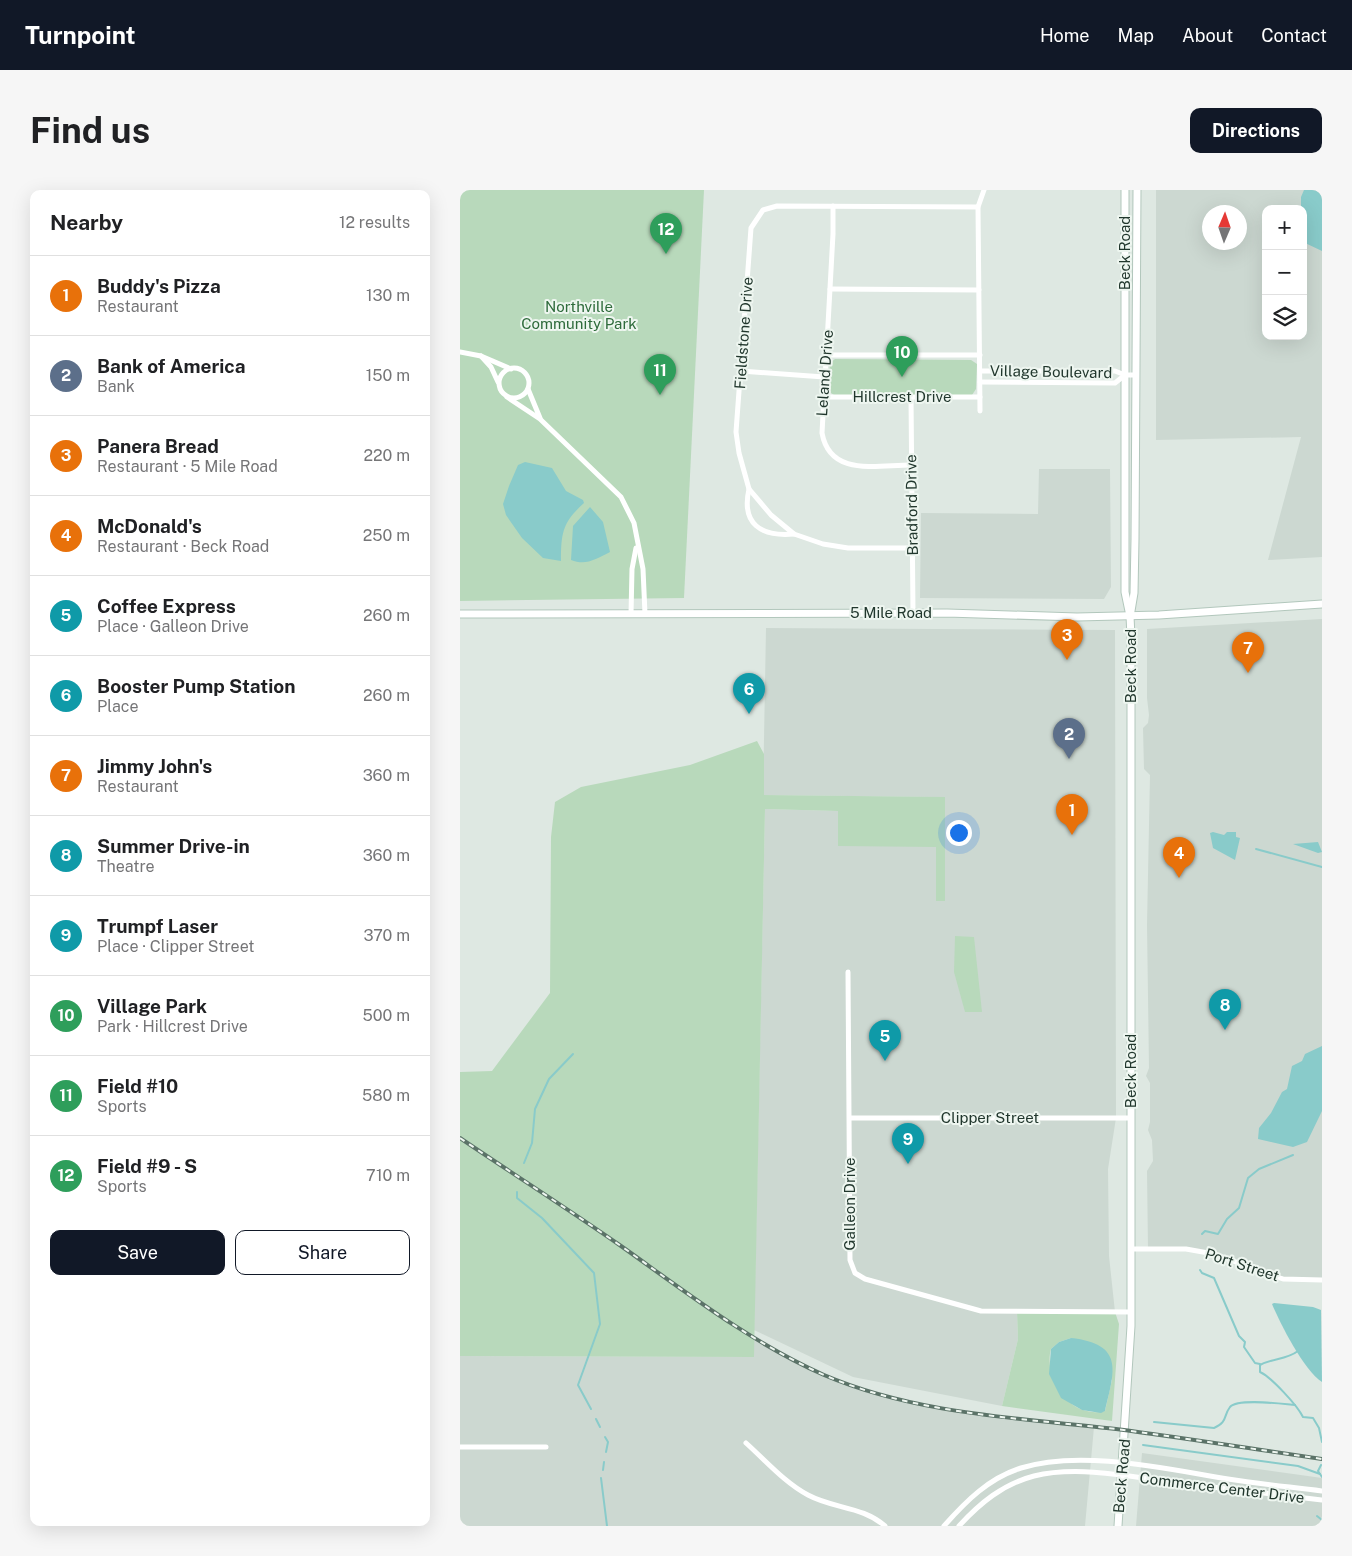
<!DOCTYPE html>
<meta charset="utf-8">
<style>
:root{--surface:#fff;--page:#f6f6f6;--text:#202124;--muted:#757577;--line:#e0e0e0;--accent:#111827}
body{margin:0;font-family:"Public Sans",sans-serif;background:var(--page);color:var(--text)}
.controls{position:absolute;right:15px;top:15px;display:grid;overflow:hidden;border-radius:10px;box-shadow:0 5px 20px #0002}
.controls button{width:45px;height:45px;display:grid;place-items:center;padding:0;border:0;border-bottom:1px solid var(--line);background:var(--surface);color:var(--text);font:25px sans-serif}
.compass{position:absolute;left:742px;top:15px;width:45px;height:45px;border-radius:50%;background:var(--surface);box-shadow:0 5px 20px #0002;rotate:2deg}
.you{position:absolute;left:498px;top:642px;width:18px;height:18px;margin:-12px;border:4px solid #fff;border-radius:50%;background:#1a73e8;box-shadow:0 0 0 8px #1a73e833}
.badge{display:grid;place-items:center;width:32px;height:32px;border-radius:50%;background:var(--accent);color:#fff;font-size:16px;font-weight:700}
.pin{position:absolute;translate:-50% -41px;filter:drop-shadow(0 1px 2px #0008)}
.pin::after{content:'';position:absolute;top:26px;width:18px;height:15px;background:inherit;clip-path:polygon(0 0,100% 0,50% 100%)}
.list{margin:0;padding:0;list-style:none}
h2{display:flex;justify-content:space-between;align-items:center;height:65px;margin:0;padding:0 20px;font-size:21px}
h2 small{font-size:16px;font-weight:400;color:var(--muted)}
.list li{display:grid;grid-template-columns:32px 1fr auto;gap:15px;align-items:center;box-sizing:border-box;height:80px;padding:0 20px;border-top:1px solid var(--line)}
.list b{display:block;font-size:19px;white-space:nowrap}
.list p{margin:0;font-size:16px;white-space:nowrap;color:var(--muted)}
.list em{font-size:16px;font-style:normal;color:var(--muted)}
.actions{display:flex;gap:10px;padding:15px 20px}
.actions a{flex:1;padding:11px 0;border:1px solid var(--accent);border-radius:10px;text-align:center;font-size:18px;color:var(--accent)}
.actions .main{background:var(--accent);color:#fff}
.icon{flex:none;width:28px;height:28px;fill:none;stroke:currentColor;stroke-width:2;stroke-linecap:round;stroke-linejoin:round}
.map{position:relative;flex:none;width:862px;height:1336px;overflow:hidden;border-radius:10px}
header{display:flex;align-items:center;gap:30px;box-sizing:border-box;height:70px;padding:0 25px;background:var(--accent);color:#fff}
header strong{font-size:24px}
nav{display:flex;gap:28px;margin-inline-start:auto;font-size:18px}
.intro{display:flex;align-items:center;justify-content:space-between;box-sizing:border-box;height:120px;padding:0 30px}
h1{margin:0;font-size:35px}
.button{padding:12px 22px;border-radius:10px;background:var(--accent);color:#fff;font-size:18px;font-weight:700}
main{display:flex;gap:30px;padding:0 30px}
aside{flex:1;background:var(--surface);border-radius:10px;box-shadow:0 5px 20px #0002}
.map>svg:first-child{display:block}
.built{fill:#ccd8d1;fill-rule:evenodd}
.green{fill:#b8d9bb;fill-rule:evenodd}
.water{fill:#89cbca}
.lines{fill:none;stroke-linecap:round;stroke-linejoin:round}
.stream{stroke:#89cbca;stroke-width:2}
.secondary-casing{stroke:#b2c7bc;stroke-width:9}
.street{stroke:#fff;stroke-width:5}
.secondary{stroke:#fff;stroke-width:7}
.rail-casing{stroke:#5b7368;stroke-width:4}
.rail{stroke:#eef6f0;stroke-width:2;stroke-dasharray:5.5;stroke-linecap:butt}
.labels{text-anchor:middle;stroke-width:4;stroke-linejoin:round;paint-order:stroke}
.street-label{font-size:15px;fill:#21372d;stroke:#eef6f0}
.park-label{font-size:15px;fill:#2e6b3b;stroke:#eef6f0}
</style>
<header>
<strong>Turnpoint</strong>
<nav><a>Home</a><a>Map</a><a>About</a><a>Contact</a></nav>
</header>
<div class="intro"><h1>Find us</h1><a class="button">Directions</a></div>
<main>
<aside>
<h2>Nearby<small>12 results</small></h2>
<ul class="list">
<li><span class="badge" style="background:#e8710a">1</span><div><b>Buddy's Pizza</b><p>Restaurant</p></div><em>130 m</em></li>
<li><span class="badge" style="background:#5c6f8a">2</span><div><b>Bank of America</b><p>Bank</p></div><em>150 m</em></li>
<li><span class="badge" style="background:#e8710a">3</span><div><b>Panera Bread</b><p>Restaurant · 5 Mile Road</p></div><em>220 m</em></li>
<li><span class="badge" style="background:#e8710a">4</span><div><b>McDonald's</b><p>Restaurant · Beck Road</p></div><em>250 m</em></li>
<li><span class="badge" style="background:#0f9aa8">5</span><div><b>Coffee Express</b><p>Place · Galleon Drive</p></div><em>260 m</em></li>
<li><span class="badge" style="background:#0f9aa8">6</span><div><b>Booster Pump Station</b><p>Place</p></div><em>260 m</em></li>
<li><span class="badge" style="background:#e8710a">7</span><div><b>Jimmy John's</b><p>Restaurant</p></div><em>360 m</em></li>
<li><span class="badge" style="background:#0f9aa8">8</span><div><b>Summer Drive-in</b><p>Theatre</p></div><em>360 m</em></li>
<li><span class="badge" style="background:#0f9aa8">9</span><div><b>Trumpf Laser</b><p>Place · Clipper Street</p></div><em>370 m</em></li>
<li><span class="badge" style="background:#2e9e5b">10</span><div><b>Village Park</b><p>Park · Hillcrest Drive</p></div><em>500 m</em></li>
<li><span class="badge" style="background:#2e9e5b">11</span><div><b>Field #10</b><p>Sports</p></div><em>580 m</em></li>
<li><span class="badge" style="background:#2e9e5b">12</span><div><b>Field #9 - S</b><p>Sports</p></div><em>710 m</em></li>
</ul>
<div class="actions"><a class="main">Save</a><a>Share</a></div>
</aside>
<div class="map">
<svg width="862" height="1336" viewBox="0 0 862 1336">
<rect width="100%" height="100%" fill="#dee8e2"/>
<g class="built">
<path d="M696,0h166v367l-54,3 33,-123 -145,3zM806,19h37v127h-37zM749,22h30v30h-30z"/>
<polygon points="579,279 650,279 651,397 644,409 460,408 461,323 578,324"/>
<polygon points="862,429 862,1090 834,1090 766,1069 726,1059 688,1059 687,981 693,971 692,950 688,940 690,932 690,893 686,886 689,878 687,735 690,585 684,579 683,538 688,533 689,525 687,508 687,439"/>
<polygon points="306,438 655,440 656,928 648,979 649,1066 655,1122 557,1122 558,1149 542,1216 393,1187 294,1140 305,619 378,621 378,656 474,607 303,605"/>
<polygon points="294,1147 365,1185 410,1201 463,1214 563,1230 634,1237 625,1336 0,1336 0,1166 293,1167"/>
<polygon points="682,1263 862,1288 862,1336 676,1336"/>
</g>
<g class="green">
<polygon points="0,0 244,0 224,408 0,411"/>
<polygon points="375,169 511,170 517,174 516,199 512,205 374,205 368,201 368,197 370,173"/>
<polygon points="297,551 304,564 304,605 485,607 485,711 476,711 476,657 378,656 378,621 305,619 294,1167 0,1166 0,882 32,881 90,803 91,647 95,612 121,597 230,575"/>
<polygon points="495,746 514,747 522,822 505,822 494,782"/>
<path d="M557,1122h98l4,12 -7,97 -110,-15 16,-67zM611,1148l41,42 -7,31c-35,9 -62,-33 -54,-62l8,-7z"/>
</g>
<g class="water">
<polygon points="844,0 862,0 862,61 843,52 843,19 841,19 841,7"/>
<path d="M65,272l27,6 14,23 17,9 1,3c-21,19 -23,29 -23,58l-18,-3 -21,-20 -16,-23 -3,-11 6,-18 9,-21z"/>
<path d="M130,317l13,15 7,30c-14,7 -24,14 -39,8l2,-34z"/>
<polygon points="753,642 764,645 767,642 776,642 776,647 780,648 775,670 753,658 750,643"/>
<polygon points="858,652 862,662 858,663 833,654"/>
<polygon points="862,856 862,921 847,952 833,957 798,949 799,938 811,923 822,902 827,899 832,876 842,871 845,864"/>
<path d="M814,1113l39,4 8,3 1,72c-18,-11 -42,-59 -50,-78z"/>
<path d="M611,1148c53,6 44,32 34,73l-4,2 -19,-3 -21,-12 -12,-24 2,-25 8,-7z"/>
</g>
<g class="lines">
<g class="stream">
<polyline points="796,659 862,677"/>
<polyline points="64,973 72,953 75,919 89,889 113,864"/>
<polyline points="57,1002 57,1008 82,1028 134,1083 140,1134 118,1195 131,1219"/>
<polyline points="742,1044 745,1041 758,1044 767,1029 779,1018 788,988 799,979 833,965"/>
<polyline points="740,1080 742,1083 754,1088 779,1146 785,1152 784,1157 795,1173 800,1174 800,1175"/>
<path d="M800,1175c13,-7 26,-5 38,-14"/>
<path d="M800,1176v6c11,5 37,33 43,45l10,1 6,10 3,14"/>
<polyline points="136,1229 140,1237"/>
<path d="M694,1232l60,6c14,-6 9,-12 16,-21 8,-9 52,-3 65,-2"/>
<polyline points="145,1247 148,1252 146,1262"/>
<polyline points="683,1255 838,1276 860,1284"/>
<polyline points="861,1275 858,1281 862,1287"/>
<polyline points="143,1280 144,1272"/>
<polyline points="141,1288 147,1336"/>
<polyline points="857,1326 862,1330"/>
</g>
<defs>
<g id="secondary">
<polyline points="671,421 674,403 675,349 677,0"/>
<polyline points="0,424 487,423 617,427 699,425 862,414"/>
<polyline points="658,1336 671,1136 671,447 670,426 665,402 665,0"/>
</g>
</defs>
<use href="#secondary" class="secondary-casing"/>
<g class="street">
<path d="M373,16v28l-11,199c8,44 54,32 89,32"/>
<polyline points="370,99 519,100"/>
<polyline points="0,162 21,166 51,179"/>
<polyline points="366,165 520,165"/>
<polyline points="21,166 31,177 38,192"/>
<circle cx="54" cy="193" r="15"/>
<polyline points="281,181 364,187"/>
<polyline points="520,181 655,181 665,185 676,185"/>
<polyline points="520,192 655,193 665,185"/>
<polyline points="68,199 80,228"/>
<polyline points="47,207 80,229 161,307 174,333 183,379 185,424"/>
<polyline points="363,207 520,207"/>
<polyline points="451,207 453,423"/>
<polyline points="520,221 518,17 524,0"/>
<path d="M289,299c-8,35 12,48 45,45"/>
<polyline points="453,358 388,358 363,354 334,344 311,325 289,299 279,263 276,242 291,38 303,20 317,16 518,17"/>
<polyline points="171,424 172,379 176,358"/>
<polyline points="388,782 390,1070 395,1083 405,1089 521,1121 671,1122"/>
<polyline points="390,928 671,928"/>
<polyline points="671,1059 726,1059 754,1064 823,1089 862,1090"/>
<path d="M286,1253c19,17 39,40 62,52 26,14 54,11 77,31"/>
<polyline points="0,1257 86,1257"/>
<path d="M484,1336c22,-25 45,-48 77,-58 59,-19 146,1 207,11 31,5 63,8 94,12"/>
<path d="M499,1336c21,-23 44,-42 75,-50 44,-11 100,1 144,7 48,6 96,11 144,17"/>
</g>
<use href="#secondary" class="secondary"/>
<defs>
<path id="rail" d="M0,948c53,36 108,71 161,108 65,46 129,96 203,129 91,39 195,43 292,54 69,9 137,20 206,30"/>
</defs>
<use href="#rail" class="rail-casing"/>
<use href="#rail" class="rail"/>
</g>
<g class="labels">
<g class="street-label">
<text transform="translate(665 63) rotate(-90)" y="5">Beck Road</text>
<text transform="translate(284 143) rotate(-86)" y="5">Fieldstone Drive</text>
<text transform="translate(591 182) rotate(1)" y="5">Village Boulevard</text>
<text transform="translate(365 183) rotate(-86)" y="5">Leland Drive</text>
<text x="442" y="212">Hillcrest Drive</text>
<text transform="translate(452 315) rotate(-91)" y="5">Bradford Drive</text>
<text x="431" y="428">5 Mile Road</text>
<text transform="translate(671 476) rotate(-90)" y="5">Beck Road</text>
<text transform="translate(671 881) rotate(-90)" y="5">Beck Road</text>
<text x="530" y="933">Clipper Street</text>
<text transform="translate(390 1014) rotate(-90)" y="5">Galleon Drive</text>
<text transform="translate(782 1075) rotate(18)" y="5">Port Street</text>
<text transform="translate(662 1286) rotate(-85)" y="5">Beck Road</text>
<text transform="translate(762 1298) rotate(7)" y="5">Commerce Center Drive</text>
</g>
<g class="park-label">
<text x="119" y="122">Northville<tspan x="119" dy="17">Community Park</tspan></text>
</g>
</g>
</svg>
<div class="controls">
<button>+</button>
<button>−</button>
<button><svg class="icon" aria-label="layers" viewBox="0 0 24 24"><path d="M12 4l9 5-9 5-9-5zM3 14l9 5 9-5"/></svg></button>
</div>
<svg class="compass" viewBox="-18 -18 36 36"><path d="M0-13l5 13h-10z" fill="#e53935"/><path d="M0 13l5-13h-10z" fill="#757577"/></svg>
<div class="you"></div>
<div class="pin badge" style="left:612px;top:645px;background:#e8710a">1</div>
<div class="pin badge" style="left:609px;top:569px;background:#5c6f8a">2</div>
<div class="pin badge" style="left:607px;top:470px;background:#e8710a">3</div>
<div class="pin badge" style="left:719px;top:688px;background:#e8710a">4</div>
<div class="pin badge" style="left:425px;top:871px;background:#0f9aa8">5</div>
<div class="pin badge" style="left:289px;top:524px;background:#0f9aa8">6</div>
<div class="pin badge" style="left:788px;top:483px;background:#e8710a">7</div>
<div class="pin badge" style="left:765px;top:840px;background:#0f9aa8">8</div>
<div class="pin badge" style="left:448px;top:974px;background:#0f9aa8">9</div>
<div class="pin badge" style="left:442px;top:187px;background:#2e9e5b">10</div>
<div class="pin badge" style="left:200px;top:205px;background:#2e9e5b">11</div>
<div class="pin badge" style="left:206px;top:64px;background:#2e9e5b">12</div>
</div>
</main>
